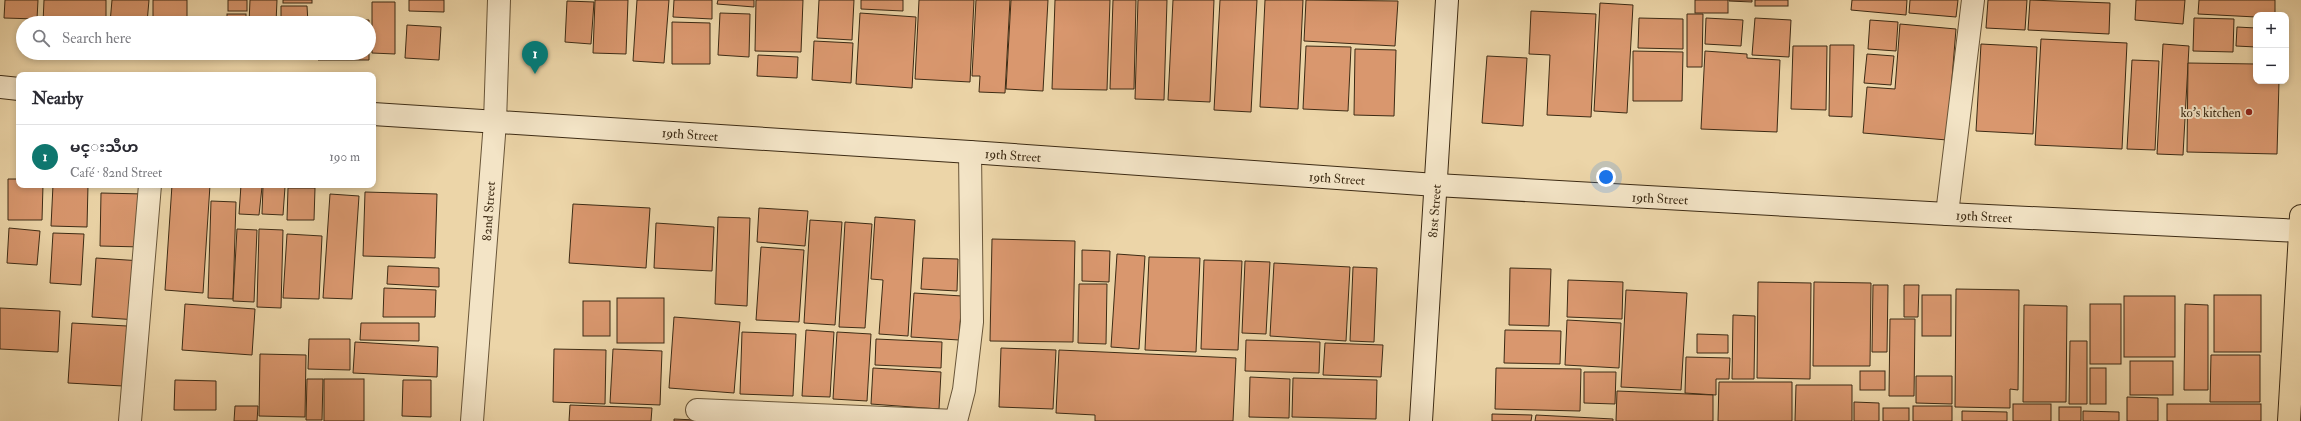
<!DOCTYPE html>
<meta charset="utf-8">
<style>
:root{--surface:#fff;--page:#f2f2f3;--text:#2b2b33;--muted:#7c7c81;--line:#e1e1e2;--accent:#0f766e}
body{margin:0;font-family:"IM FELL Double Pica","Noto Sans Myanmar",serif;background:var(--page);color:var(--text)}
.controls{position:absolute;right:12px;top:12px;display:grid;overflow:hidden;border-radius:8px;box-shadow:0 2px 6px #0003}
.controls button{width:36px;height:36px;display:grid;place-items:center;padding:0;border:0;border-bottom:1px solid var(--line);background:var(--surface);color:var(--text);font:20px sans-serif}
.you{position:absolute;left:1606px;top:177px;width:14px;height:14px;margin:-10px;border:3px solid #fff;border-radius:50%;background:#1a73e8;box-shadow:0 0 0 6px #1a73e833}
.badge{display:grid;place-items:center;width:26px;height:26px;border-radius:50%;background:var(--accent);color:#fff;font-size:13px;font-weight:700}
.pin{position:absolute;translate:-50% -33px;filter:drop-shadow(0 1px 2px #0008)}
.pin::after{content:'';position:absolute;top:21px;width:14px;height:12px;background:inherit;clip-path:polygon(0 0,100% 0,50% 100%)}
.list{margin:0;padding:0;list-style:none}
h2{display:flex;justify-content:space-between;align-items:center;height:52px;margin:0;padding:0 16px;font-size:17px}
h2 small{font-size:13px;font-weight:400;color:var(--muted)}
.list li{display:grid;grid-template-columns:26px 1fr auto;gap:12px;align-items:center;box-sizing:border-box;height:64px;padding:0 16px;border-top:1px solid var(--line)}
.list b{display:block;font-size:15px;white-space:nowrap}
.list p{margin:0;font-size:13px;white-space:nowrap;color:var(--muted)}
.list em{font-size:13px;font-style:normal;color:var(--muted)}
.icon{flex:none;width:22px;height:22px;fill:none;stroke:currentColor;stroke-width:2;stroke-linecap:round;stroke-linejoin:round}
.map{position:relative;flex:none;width:2301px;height:421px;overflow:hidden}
.search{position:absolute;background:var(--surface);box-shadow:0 2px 6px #0003;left:16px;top:16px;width:360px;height:44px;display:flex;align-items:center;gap:10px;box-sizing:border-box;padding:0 14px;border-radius:22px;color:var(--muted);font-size:15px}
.panel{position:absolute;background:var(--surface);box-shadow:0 2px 6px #0003;left:16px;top:72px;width:360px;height:116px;border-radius:8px}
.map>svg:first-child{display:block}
.building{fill:#d9976e;stroke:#3d2b14}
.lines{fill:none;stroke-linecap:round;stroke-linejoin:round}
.street-casing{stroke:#695639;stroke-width:24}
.secondary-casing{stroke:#3d2b14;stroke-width:24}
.primary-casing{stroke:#3d2b14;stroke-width:24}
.street{stroke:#f3e4c6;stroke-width:22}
.secondary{stroke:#f3e4c6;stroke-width:22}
.primary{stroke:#ecd5a8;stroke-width:22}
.poi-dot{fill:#8f2418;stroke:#f3e4c6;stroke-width:1.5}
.labels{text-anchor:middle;stroke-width:4;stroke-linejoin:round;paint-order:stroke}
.poi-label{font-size:13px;fill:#3d2b14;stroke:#f3e4c6;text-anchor:end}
.street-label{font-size:13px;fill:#3d2b14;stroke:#f3e4c6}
</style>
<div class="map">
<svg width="2301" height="421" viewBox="0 0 2301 421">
<rect width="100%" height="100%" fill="#ecd5a8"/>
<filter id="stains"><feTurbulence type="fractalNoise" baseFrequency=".005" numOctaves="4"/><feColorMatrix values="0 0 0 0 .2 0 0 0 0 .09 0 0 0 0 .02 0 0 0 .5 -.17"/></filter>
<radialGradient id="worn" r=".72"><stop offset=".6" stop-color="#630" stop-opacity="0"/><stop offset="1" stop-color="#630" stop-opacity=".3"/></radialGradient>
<g class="building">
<polygon points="5,0 38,0 37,19 4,18"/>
<polygon points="44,0 106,0 106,23 43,23"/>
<polygon points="112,0 149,0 147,23 110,23"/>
<rect x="153" y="0" width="34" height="23"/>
<rect x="228" y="0" width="19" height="11"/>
<polygon points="250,0 277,0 276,23 249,23"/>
<rect x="283" y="0" width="29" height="3"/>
<polygon points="409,0 444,0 444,12 409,11"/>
<polygon points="595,0 628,0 626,54 593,53"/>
<polygon points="637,0 669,0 664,63 633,61"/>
<polygon points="674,0 712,0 712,19 673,17"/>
<polygon points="718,0 754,0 754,7 717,4"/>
<polygon points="756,0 803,0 801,52 755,51"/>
<polygon points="819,0 854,0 852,40 817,38"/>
<polygon points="861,0 903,0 903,11 861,9"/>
<polygon points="919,0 974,0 970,82 915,79"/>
<polygon points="976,0 1010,0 1005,93 979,92 980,76 972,76"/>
<polygon points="1011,0 1048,0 1043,91 1006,89"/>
<polygon points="1055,0 1110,0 1107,90 1052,89"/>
<polygon points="1113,0 1136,0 1134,89 1110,89"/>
<polygon points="1138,0 1167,0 1164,100 1135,99"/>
<polygon points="1173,0 1214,0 1210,102 1168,100"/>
<polygon points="1220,0 1257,0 1251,112 1214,110"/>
<polygon points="1265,0 1303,0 1298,109 1260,107"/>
<polygon points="1306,0 1398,1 1395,46 1304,41"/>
<rect x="1695" y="0" width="33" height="13"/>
<polygon points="1729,0 1752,0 1752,2 1729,1"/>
<rect x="1755" y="0" width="33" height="6"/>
<polygon points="1852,0 1907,0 1906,15 1851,10"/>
<polygon points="1910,0 1958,0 1956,17 1909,13"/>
<polygon points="1988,0 2027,0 2025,30 1986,28"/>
<polygon points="2030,0 2110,3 2109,34 2028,30"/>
<polygon points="2136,0 2185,0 2183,24 2135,20"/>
<polygon points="2199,0 2275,0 2275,15 2256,15 2256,17 2198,14"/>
<polygon points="567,1 594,2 591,44 565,42"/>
<polygon points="372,2 395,2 395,54 372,53"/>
<polygon points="1600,3 1633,5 1627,113 1594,111"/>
<polygon points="281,6 307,6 308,23 281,23"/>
<polygon points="1531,11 1596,14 1591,117 1547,115 1550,55 1529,54"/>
<polygon points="720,13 750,14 749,57 718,55"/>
<polygon points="860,13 916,17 912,88 856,84"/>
<rect x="227" y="14" width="19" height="9"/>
<polygon points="1687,14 1703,14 1702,67 1687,67"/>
<polygon points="1639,18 1683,19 1683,49 1638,48"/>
<polygon points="1706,18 1743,20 1741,46 1705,44"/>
<polygon points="1755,18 1791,20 1789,57 1752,55"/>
<polygon points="2194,18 2234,19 2233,52 2193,51"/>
<polygon points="318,20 369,20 369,60 318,60 318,53 369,53 369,23 318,23"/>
<polygon points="1870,20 1898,22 1896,51 1868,49"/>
<polygon points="672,22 710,23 710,64 672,64"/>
<polygon points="1900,24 1956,29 1947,140 1863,133 1867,87 1895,89"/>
<polygon points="407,25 441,27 439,60 405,58"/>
<polygon points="2237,27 2256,28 2256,47 2236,46"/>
<polygon points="2041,39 2127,43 2122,149 2035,145"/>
<polygon points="814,41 853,43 851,83 812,80"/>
<polygon points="1981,44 2037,47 2033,134 1976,131"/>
<polygon points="2163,44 2189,46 2183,155 2157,154"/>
<polygon points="1830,45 1854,45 1852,117 1829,116"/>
<polygon points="1306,46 1351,47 1348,111 1303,109"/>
<polygon points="1793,46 1827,46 1826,110 1791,109"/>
<polygon points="1355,49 1396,50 1394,116 1354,115"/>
<polygon points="1633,51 1683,52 1682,101 1633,101"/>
<polygon points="1705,51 1747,54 1747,58 1780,60 1777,132 1701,129"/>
<polygon points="1867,54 1894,56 1891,85 1864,83"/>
<polygon points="758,55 798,57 797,78 757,76"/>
<polygon points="1487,56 1527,58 1523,126 1482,123"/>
<polygon points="2132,60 2159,61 2155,150 2127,149"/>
<polygon points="2188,63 2256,64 2256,81 2279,81 2277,154 2187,152"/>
<polygon points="8,179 19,179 19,185 43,185 42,220 8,220"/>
<polygon points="53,185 88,185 87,227 51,226"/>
<polygon points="172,185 210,185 203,293 165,290"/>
<polygon points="241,185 262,187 259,215 239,214"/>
<polygon points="263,186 285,187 283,215 262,214"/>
<polygon points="288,188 315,188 314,220 287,220"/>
<polygon points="365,192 437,194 435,258 363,256"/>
<polygon points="101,193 144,194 142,247 100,246"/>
<polygon points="330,194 359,196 352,299 323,298"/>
<polygon points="211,201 236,202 233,299 208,298"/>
<polygon points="573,204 650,208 646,268 569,263"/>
<polygon points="759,208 808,211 805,246 757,242"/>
<polygon points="718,217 750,218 747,306 715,304"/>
<polygon points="875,217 915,220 908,336 879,334 883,280 871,279"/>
<polygon points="810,220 842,222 835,325 804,323"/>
<polygon points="845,222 872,224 865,328 839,327"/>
<polygon points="656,223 714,227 712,271 654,268"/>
<polygon points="9,228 40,231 37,265 7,263"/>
<polygon points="237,229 257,230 254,302 233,301"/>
<polygon points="259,229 283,230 281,308 257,307"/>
<polygon points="53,233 84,234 81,285 50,283"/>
<polygon points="287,234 322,236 319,299 283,298"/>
<polygon points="992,239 1075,241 1073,342 990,341"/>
<polygon points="761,247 804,250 799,322 756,320"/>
<polygon points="1082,250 1110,251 1109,282 1082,281"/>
<polygon points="1117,254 1145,256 1139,349 1111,347"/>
<polygon points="1149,257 1200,258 1196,352 1145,350"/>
<polygon points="96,258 142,261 138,320 92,317"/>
<polygon points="923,258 958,259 957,291 921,289"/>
<polygon points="1204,260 1242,261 1238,350 1201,349"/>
<polygon points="1245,261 1270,262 1266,334 1242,333"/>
<polygon points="1274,263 1350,267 1346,341 1270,336"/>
<polygon points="388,266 439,268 439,287 387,284"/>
<polygon points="1353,267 1377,268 1374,342 1350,341"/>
<polygon points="1510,268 1551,269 1549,326 1509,325"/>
<polygon points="1568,280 1623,282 1622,319 1567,317"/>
<polygon points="1758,282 1811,283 1810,379 1757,378"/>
<polygon points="1814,282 1871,283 1870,366 1813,366"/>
<polygon points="1079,284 1107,284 1106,344 1078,343"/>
<polygon points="1873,285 1888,285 1887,352 1872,352"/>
<polygon points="1904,285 1919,285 1918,317 1904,317"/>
<polygon points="384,288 436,290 435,317 383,317"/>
<polygon points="1956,289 2019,290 2018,390 2010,389 2010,408 1955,407"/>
<polygon points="1626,290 1687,293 1681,390 1621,387"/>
<polygon points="914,293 962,296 959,340 911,337"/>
<rect x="1922" y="295" width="29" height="41"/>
<rect x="2214" y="295" width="47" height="57"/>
<rect x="2124" y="296" width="51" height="61"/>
<rect x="617" y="298" width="47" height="45"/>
<rect x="583" y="301" width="27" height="35"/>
<polygon points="185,304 255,309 252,355 182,350"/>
<rect x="2090" y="304" width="31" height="60"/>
<polygon points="2185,304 2208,305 2208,390 2184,390"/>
<polygon points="2024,305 2067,306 2066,402 2023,402"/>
<polygon points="0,308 60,311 58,352 0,349"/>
<polygon points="1733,315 1755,316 1754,379 1732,379"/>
<polygon points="674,317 740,322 734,393 669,388"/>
<polygon points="1890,319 1915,319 1914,396 1889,396"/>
<polygon points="1567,320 1621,323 1619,368 1565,365"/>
<polygon points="72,323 127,326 123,386 68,383"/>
<polygon points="361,323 419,323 419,341 360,340"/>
<polygon points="806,330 834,332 830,397 802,396"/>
<polygon points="1505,330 1561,331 1560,364 1504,363"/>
<polygon points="742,332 796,334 793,396 740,394"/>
<polygon points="837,332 871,334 867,401 833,399"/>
<polygon points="1697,334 1728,335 1728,353 1697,353"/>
<polygon points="309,339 350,339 350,370 308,369"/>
<polygon points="876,339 942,342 941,368 875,365"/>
<polygon points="1246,340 1320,342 1319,373 1245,371"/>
<polygon points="2070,341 2087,341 2087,404 2069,404"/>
<polygon points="355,342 438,347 437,377 353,373"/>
<polygon points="1325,343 1383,345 1381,377 1323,375"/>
<polygon points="1001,348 1056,350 1053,409 999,407"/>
<polygon points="554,349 606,350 605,404 553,402"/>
<polygon points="613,349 662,351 660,405 610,403"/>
<polygon points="1059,350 1236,358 1233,421 1095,421 1095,415 1056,413"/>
<polygon points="260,354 306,355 305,417 259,416"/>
<polygon points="2211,355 2260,355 2260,402 2210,402"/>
<polygon points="1686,357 1730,358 1729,379 1716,379 1716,395 1685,393"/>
<rect x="2130" y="361" width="43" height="34"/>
<polygon points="873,368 941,372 939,409 871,404"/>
<polygon points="1496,368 1581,369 1580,411 1495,409"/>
<rect x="2090" y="368" width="16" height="36"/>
<rect x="1860" y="371" width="25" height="19"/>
<polygon points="1584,372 1616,372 1615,404 1584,403"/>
<polygon points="1916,376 1952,376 1952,404 1916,403"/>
<polygon points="1250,377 1290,379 1289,418 1249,417"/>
<polygon points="1293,378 1377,380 1376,419 1292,417"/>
<polygon points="307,379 323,379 322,420 306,420"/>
<rect x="324" y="379" width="40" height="42"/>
<polygon points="175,380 216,381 216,410 174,410"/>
<polygon points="403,380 431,380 431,417 402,416"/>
<polygon points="1719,382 1792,382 1792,421 1718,421"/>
<polygon points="1796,385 1852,385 1852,421 1795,421"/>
<polygon points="1617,391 1713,395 1713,421 1616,421"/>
<polygon points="2127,397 2158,398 2158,421 2127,421"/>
<polygon points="1854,402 1879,403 1879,421 1854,421"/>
<rect x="2013" y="404" width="38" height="17"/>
<rect x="2167" y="404" width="94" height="17"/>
<polygon points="570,405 652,408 651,421 569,421"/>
<polygon points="235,406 258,406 257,421 234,421"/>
<rect x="1913" y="406" width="39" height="15"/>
<rect x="2059" y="407" width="22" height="14"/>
<rect x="1883" y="408" width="26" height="13"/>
<polygon points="1962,411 2007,412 2007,421 1962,421"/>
<polygon points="2083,411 2119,412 2119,421 2083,421"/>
<polygon points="1492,414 1532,415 1531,421 1492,421"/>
<polygon points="1536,415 1613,419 1613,421 1535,421"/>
<polygon points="674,419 717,421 674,421"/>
</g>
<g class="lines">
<defs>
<g id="street">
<polyline points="1947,214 1973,0"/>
<polyline points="697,410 956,421"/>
<polyline points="130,421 150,185"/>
<polyline points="472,421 495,122 499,0"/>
<polyline points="956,421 964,390 972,322 970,152"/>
</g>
<g id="secondary">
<polyline points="0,87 19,89"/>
<polyline points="373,114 970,152 1436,185 1947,214 2301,231"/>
<polyline points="1421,421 1447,0"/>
</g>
<polyline id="primary" points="2289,421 2301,216"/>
</defs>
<use href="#street" class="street-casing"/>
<use href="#secondary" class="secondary-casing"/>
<use href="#primary" class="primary-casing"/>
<use href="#street" class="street"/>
<use href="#secondary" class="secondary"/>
<use href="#primary" class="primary"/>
</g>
<circle class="poi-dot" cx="2249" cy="112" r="4"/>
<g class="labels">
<g class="poi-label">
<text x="2241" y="117">ko's kitchen</text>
</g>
<g class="street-label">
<text transform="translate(690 134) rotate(4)" y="5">19th Street</text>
<text transform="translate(1013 155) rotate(4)" y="5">19th Street</text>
<text transform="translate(1337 178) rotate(4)" y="5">19th Street</text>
<text transform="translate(1660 198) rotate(3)" y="5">19th Street</text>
<text transform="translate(488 211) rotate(-86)" y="5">82nd Street</text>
<text transform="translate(1434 211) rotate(-86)" y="5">81st Street</text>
<text transform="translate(1984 216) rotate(3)" y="5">19th Street</text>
</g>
</g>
<rect width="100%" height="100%" filter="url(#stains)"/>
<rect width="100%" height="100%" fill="url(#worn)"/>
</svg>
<div class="controls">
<button>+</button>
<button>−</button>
</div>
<div class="you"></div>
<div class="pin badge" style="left:535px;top:74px">1</div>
<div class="search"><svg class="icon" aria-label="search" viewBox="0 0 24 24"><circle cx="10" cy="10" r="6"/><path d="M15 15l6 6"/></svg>Search here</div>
<section class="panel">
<h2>Nearby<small></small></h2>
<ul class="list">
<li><span class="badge">1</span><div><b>မင္းသီဟ</b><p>Café · 82nd Street</p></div><em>190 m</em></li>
</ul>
</section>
</div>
